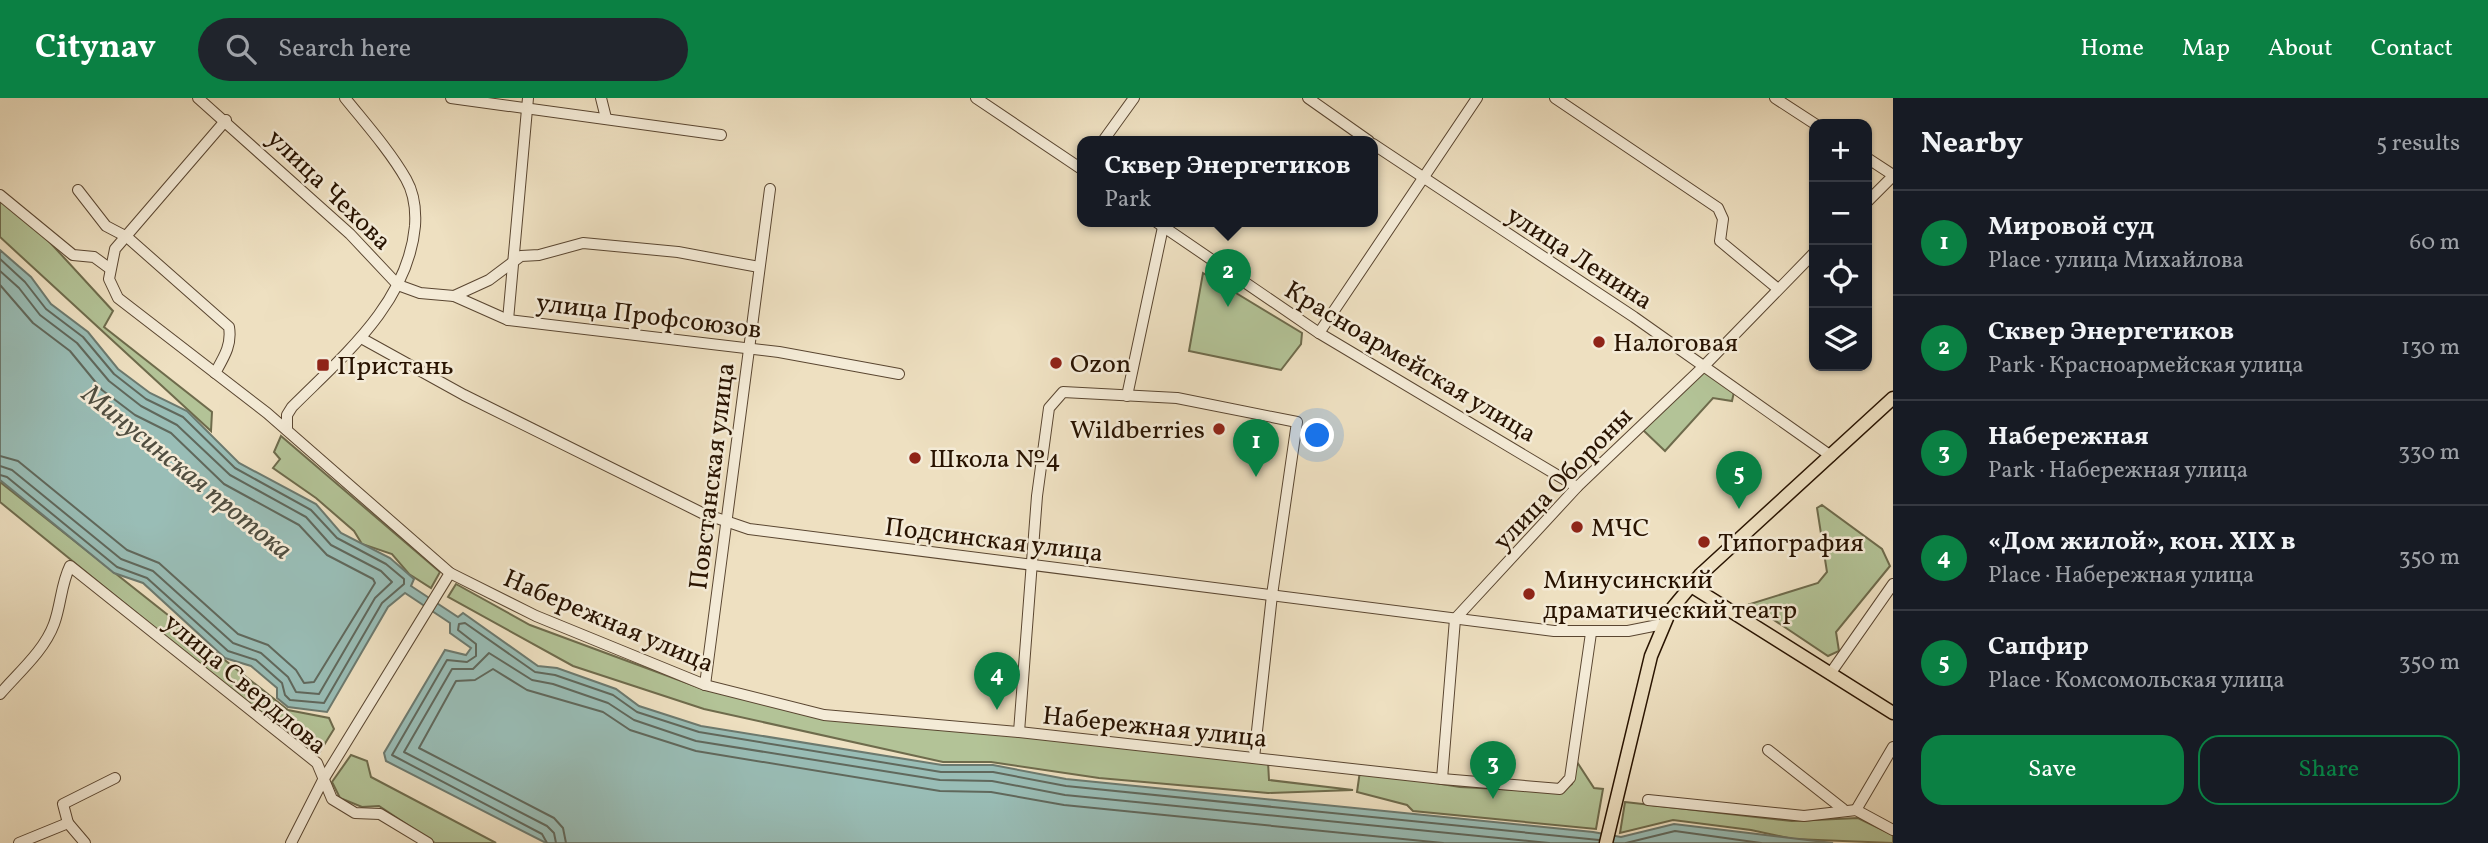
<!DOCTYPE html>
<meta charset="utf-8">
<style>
:root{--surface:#171b24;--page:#20242c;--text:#f1f3f6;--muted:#9ea1a6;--line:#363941;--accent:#0b8043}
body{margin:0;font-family:Vollkorn,serif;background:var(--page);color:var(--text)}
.controls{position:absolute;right:21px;top:21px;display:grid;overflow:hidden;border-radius:14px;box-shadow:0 2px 5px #0004}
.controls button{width:63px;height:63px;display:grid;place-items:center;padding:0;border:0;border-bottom:2px solid var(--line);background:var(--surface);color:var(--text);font:35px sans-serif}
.you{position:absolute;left:1318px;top:338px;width:24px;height:24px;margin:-18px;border:5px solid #fff;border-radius:50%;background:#1a73e8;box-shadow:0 0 0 10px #1a73e833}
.badge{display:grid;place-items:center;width:46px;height:46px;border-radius:50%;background:var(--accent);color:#fff;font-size:23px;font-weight:700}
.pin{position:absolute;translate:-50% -58px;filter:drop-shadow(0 2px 4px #0008)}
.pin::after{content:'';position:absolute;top:37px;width:24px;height:21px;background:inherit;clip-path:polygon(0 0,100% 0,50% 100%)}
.popup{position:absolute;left:1077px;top:38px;width:301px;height:91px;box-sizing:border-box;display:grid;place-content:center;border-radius:14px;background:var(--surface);filter:drop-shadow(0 2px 5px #0005);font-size:23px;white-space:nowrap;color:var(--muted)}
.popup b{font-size:26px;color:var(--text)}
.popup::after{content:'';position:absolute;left:50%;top:100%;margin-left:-14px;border:14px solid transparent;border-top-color:var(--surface)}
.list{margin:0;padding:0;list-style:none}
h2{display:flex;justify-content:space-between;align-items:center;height:91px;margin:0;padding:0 28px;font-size:30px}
h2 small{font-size:23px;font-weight:400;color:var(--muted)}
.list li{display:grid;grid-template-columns:46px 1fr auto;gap:21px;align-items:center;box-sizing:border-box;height:105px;padding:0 28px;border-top:2px solid var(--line)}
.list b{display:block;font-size:26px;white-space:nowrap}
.list p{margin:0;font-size:23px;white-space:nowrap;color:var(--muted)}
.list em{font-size:23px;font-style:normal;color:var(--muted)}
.actions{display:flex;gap:14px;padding:21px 28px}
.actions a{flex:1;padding:16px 0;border:2px solid var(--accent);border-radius:21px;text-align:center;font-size:24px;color:var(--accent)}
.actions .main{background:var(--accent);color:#fff}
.icon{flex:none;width:38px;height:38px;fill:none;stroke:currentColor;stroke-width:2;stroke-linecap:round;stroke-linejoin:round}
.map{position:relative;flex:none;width:1893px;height:745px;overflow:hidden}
header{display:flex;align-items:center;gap:42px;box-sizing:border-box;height:98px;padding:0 35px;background:var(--accent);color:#fff}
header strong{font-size:33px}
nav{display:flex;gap:38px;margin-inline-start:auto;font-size:24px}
.search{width:490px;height:63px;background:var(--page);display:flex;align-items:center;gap:18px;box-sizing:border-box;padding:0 24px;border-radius:38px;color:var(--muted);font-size:26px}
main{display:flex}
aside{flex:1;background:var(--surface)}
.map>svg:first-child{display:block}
.green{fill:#b3c397;stroke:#6e6b4c;stroke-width:2}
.water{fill:#99bdb6;stroke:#6c796e;stroke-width:2}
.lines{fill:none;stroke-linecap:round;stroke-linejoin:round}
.shore{stroke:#60685c;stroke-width:2}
.minor-casing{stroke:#5a4631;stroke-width:12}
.major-casing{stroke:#281301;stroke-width:15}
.minor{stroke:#f4ebd7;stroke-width:10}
.major{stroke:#eee0c1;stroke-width:12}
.poi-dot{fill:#8f2418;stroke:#f4ebd7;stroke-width:2.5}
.labels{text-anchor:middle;stroke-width:5;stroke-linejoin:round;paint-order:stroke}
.street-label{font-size:26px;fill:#281301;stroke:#f4ebd7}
.poi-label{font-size:26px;fill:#281301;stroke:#f4ebd7;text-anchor:start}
.water-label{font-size:28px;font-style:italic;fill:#504e40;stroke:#f4ebd7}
</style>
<header>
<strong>Citynav</strong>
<div class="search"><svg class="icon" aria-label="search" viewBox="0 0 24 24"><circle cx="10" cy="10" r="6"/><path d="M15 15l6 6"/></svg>Search here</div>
<nav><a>Home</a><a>Map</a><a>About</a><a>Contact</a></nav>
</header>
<main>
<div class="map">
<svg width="1893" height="745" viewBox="0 0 1893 745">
<rect width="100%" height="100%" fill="#eee0c1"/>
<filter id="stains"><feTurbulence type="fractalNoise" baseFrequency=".00286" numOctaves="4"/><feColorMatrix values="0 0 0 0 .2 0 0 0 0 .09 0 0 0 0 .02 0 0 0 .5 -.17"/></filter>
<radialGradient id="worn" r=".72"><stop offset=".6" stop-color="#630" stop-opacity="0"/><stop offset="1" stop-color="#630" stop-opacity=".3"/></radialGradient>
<g class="green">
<polygon points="0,96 22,114 113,213 104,229 212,314 211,333 0,139"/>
<polygon points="1203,175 1302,235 1301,246 1281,272 1189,253"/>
<polygon points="1705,272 1734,294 1732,303 1713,300 1665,353 1643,332"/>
<polygon points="281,338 440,474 431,490 409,476 392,456 362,446 354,433 316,400 273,370 280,361 274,354"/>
<polygon points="0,384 288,612 329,620 334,631 316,660 282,629 250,612 194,562 0,404"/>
<polygon points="1822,407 1882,451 1890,468 1836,534 1839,553 1828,558 1750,506 1818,485 1827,474 1817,410"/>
<polygon points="456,486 530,527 703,591 825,620 1019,637 1268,664 1269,682 1353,692 1268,695 1099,680 991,664 943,664 704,611 573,568 448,499"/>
<polygon points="351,657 367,663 371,679 496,745 435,745 379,708 362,709 340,700 332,684"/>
<polygon points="1577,664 1594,690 1603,691 1596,731 1413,713 1407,707 1357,694 1360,673 1460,689 1562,694 1572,686"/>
<polygon points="1625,704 1792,723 1858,720 1893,737 1893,745 1793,741 1751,732 1673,722 1620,735"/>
</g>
<polygon class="water" points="0,152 31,179 51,206 88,234 118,271 150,295 187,313 239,365 316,406 341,435 390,460 414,481 411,488 458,519 463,515 538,568 557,570 616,591 639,608 701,628 942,667 993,667 1066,681 1593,734 1621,739 1674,726 1833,745 546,745 386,663 384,655 445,552 466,557 471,550 450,535 450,525 405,495 388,509 327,614 288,609 277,600 277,590 251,568 225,560 143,485 114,475 0,382"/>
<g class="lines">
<g class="shore">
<polyline points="0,161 25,184 46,211 83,239 114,276 146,301 183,319 235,370 311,412 337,440 386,466 404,481 404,486 382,505 324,605 290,602 285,597 282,585 256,562 228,553 147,480 117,469 7,379 0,377"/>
<polyline points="0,173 19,190 40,217 77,245 109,283 141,308 177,327 230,377 306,419 331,447 381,473 392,484 375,500 319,596 296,594 288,579 261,555 233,545 153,473 121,461 12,372 0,368"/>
<polyline points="0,187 33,225 70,253 102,292 135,317 171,335 224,386 299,427 327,457 373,481 375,485 314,584 304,585 296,572 268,547 238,536 159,465 127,452 18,363 0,358"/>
<polyline points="547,745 542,736 392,657 447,562 467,564 476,558 476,546 458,532 459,526 465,525 535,574 555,577 613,597 637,614 699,634 941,674 993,674 1066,688 1599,742"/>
<polyline points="556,745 554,735 547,728 404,654 452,571 473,571 489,555 532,582 553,586 608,605 634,622 696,643 940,682 992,683 1065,697 1549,745"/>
<polyline points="566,745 563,730 554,720 419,650 456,583 475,582 493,571 527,592 603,614 630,632 696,653 940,693 991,694 1064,707 1443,745"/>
<polyline points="1626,745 1675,733 1761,745"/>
</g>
<defs>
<g id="minor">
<polyline points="198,0 350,136 398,187 420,195 454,198 508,222 779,254 899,276"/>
<polyline points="451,0 721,37"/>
<polyline points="601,0 606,20"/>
<polyline points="976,0 1083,72"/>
<polyline points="1308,0 1369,43"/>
<polyline points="1555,0 1718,110 1723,121 1720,143 1778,191"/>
<polyline points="1775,0 1815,26"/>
<polyline points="226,22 115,151 109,181 118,200 267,315 450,475 536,518 705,587 824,617 1019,634 1442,681 1560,691 1570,680 1591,535"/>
<polyline points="1103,43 1134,0"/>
<polyline points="1373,46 1634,219 1831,358"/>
<polyline points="1867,60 1893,77"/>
<path d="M78,92l28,36 21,11 102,90c3,18 -5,30 -14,46"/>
<polyline points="0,97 73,157 94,159 109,170"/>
<polyline points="1867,104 1893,78"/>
<polyline points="1155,123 1319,235 1577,389"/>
<polyline points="454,198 489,182 521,158 539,157 583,145 678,154 759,169"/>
<polyline points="508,222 528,0"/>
<polyline points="1319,235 1477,0"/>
<polyline points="361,240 464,297 702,415 749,431 1554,533 1628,533 1663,526"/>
<polyline points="1127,298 1163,129"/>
<path d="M287,332v-15l5,-8c51,-51 116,-104 123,-181 1,-15 -1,-33 -9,-47 -16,-28 -40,-55 -61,-81"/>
<polyline points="1830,576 1893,486"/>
<polyline points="705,587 770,91"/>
<path d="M0,596c19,-22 44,-43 54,-70 7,-19 7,-40 16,-58l247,197 15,36 23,14 25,1 48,29"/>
<polyline points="1019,634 1037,398 1049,310 1063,294 1177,300 1297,324 1272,497 1254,660"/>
<polyline points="1768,652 1843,711"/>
<polyline points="1442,681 1455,521 1577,389 1704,268 1814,155"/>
<polyline points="1648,702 1804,718 1856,712 1893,732"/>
<polyline points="1856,712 1893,649"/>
<polyline points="68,725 85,745"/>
<polyline points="19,745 68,725 63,706 115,680"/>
<polyline points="291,745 323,682 450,475"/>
</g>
<g id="major">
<polyline points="1691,488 1893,615"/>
<polyline points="1606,745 1651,558 1670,513 1700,477 1893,300"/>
</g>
</defs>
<use href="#minor" class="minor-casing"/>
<use href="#major" class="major-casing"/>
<use href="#minor" class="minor"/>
<use href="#major" class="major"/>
</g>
<g class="poi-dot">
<circle cx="1599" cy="244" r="7"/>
<circle cx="1056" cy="265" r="7"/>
<rect x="316" y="260" width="14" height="14" rx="3.5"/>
<circle cx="1219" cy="331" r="7"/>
<circle cx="915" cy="360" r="7"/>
<circle cx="1577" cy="429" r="7"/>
<circle cx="1704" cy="444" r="7"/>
<circle cx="1529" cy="496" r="7"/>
</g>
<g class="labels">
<g class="street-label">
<text transform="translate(330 91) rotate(44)" y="9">улица Чехова</text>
<text transform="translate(1580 159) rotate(33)" y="9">улица Ленина</text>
<text transform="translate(649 217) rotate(7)" y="9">улица Профсоюзов</text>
<text transform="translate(1411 263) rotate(31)" y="9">Красноармейская улица</text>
<text transform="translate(711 378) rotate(-83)" y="9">Повстанская улица</text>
<text transform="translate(1562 380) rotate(-46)" y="9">улица Обороны</text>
<text transform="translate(994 441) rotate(7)" y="9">Подсинская улица</text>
<text transform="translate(609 522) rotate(23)" y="9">Набережная улица</text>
<text transform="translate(246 585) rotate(40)" y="9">улица Свердлова</text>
<text transform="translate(1155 628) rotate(6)" y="9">Набережная улица</text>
</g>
<g class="poi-label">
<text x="1613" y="253">Налоговая</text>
<text x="1070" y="274">Ozon</text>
<text x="337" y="276">Пристань</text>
<text x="1205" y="340" text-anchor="end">Wildberries</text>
<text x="929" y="369">Школа №4</text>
<text x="1591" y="438">МЧС</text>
<text x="1718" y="453">Типография</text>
<text x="1543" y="490">Минусинский<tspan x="1543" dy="30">драматический театр</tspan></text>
</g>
<g class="water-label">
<text transform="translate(188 373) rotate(39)" y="10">Минусинская протока</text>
</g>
</g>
<rect width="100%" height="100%" filter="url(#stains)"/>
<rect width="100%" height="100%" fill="url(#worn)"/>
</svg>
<div class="controls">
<button>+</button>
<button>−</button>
<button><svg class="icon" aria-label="locate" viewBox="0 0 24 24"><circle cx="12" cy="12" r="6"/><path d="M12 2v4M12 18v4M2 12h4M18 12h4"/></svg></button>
<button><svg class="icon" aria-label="layers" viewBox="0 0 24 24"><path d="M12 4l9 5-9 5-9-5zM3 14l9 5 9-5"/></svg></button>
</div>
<div class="you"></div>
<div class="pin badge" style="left:1256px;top:379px">1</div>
<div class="pin badge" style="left:1228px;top:209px">2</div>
<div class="popup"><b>Сквер Энергетиков</b>Park</div>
<div class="pin badge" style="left:1493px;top:701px">3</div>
<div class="pin badge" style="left:997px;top:612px">4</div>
<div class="pin badge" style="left:1739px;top:411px">5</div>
</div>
<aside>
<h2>Nearby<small>5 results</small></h2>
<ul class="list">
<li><span class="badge">1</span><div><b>Мировой суд</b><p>Place · улица Михайлова</p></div><em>60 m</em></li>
<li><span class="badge">2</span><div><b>Сквер Энергетиков</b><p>Park · Красноармейская улица</p></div><em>130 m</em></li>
<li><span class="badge">3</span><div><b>Набережная</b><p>Park · Набережная улица</p></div><em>330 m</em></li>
<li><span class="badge">4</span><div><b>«Дом жилой», кон. ХIХ в</b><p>Place · Набережная улица</p></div><em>350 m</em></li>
<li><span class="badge">5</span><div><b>Сапфир</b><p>Place · Комсомольская улица</p></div><em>350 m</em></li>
</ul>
<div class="actions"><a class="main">Save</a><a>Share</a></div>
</aside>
</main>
